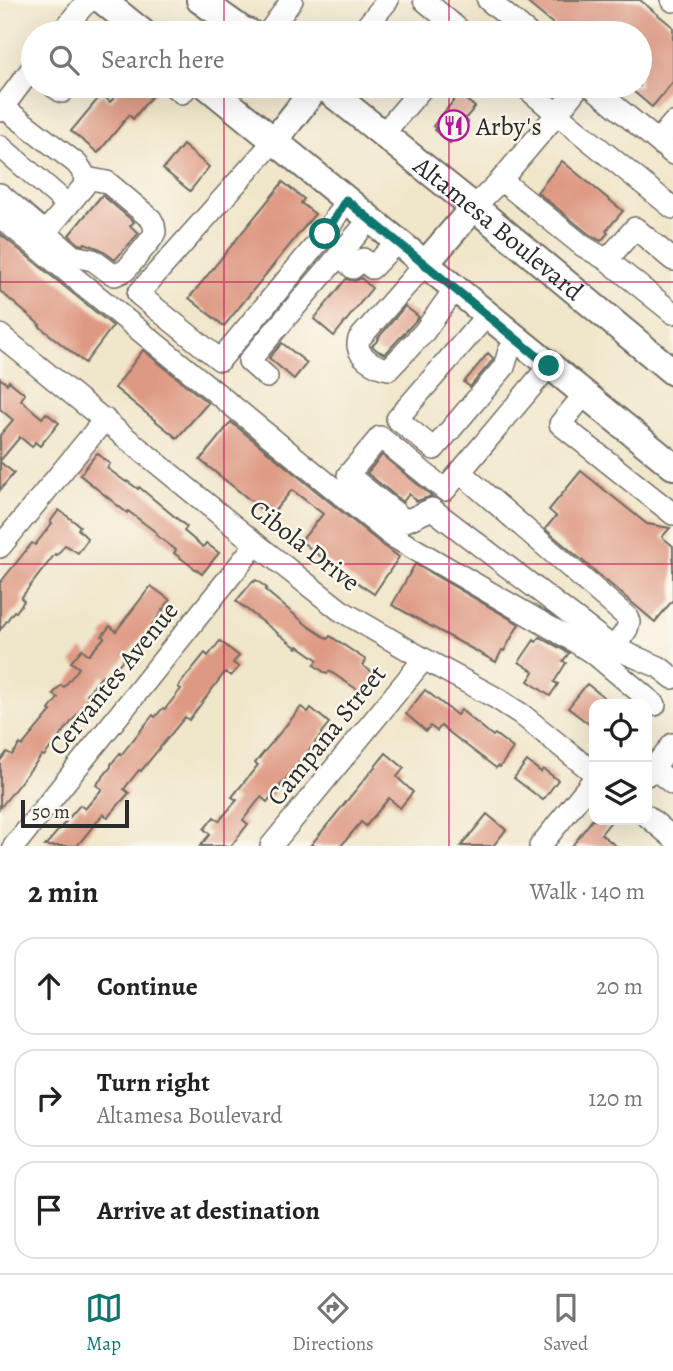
<!DOCTYPE html>
<meta charset="utf-8">
<style>
:root{--surface:#fff;--page:#f6f6f6;--text:#222;--muted:#767676;--line:#e0e0e0;--accent:#0f766e}
body{margin:0;font-family:Alegreya,serif;background:var(--page);color:var(--text)}
.controls{position:absolute;right:21px;bottom:21px;display:grid;overflow:hidden;border-radius:14px;box-shadow:0 7px 28px #0002}
.controls button{width:63px;height:63px;display:grid;place-items:center;padding:0;border:0;border-bottom:2px solid var(--line);background:var(--surface);color:var(--text);font:35px sans-serif}
.scale{position:absolute;left:21px;bottom:18px;width:108px;box-sizing:border-box;padding-left:7px;border:4px solid #2b2b2b;border-top:0;font-size:19px;line-height:24px;white-space:nowrap;color:#2b2b2b;-webkit-text-stroke:5px #fbf7ec;paint-order:stroke}
.stop{position:absolute;width:21px;height:21px;margin:-16px;border:5px solid #0f766e;border-radius:50%;background:#fff}
.stop.end{background:#0f766e;border-color:#fff;box-shadow:0 2px 7px #0008}
.list{margin:0;padding:0;list-style:none}
h2{display:flex;justify-content:space-between;align-items:center;height:91px;margin:0;padding:0 28px;font-size:30px}
h2 small{font-size:23px;font-weight:400;color:var(--muted)}
.list li{display:grid;grid-template-columns:46px 1fr auto;gap:21px;align-items:center;box-sizing:border-box;height:98px;margin:0 14px 14px;padding:0 14px;border:2px solid var(--line);border-radius:21px}
.list b{display:block;font-size:26px;white-space:nowrap}
.list p{margin:0;font-size:23px;white-space:nowrap;color:var(--muted)}
.list em{font-size:23px;font-style:normal;color:var(--muted)}
.icon{flex:none;width:38px;height:38px;fill:none;stroke:currentColor;stroke-width:2;stroke-linecap:round;stroke-linejoin:round}
.map{position:relative;flex:none;width:673px;height:846px;overflow:hidden}
.search{position:absolute;background:var(--surface);box-shadow:0 7px 28px #0002;left:21px;right:21px;top:21px;height:77px;display:flex;align-items:center;gap:18px;box-sizing:border-box;padding:0 24px;border-radius:38px;color:var(--muted);font-size:26px}
.sheet{height:427px;background:var(--surface)}
nav{display:flex;justify-content:space-around;align-items:center;box-sizing:border-box;height:98px;border-top:2px solid var(--line);background:var(--surface);font-size:19px;color:var(--muted)}
nav a{display:grid;justify-items:center;gap:4px}
nav .on{color:var(--accent)}
.map>svg:first-child{display:block}
.building{fill:#de9983}
.lines{fill:none;stroke-linecap:round;stroke-linejoin:round}
.minor-casing{stroke:#706c63;stroke-width:24}
.major-casing{stroke:#706c63;stroke-width:30}
.minor{stroke:#fff;stroke-width:21}
.major{stroke:#fff;stroke-width:26}
.route{stroke:#0f766e;stroke-width:9}
.grid{fill:none;stroke:#c2185b;stroke-width:2;stroke-opacity:0.55}
.labels{text-anchor:middle;stroke-width:5;stroke-linejoin:round;paint-order:stroke}
.poi-label{font-size:26px;fill:#2b2b2b;stroke:#fbf7ec;text-anchor:start}
.street-label{font-size:26px;fill:#2b2b2b;stroke:#fbf7ec}
</style>
<div class="map">
<svg width="673" height="846" viewBox="0 0 673 846">
<rect width="100%" height="100%" fill="#fbf7ec"/>
<filter id="ink" filterUnits="userSpaceOnUse"><feTurbulence type="fractalNoise" baseFrequency=".0143" numOctaves="2"/><feDisplacementMap in="SourceGraphic" scale="14" xChannelSelector="R" yChannelSelector="G"/><feConvolveMatrix kernelMatrix="1 2 1 2 8 2 1 2 1" color-interpolation-filters="sRGB"/></filter>
<filter id="wash" filterUnits="userSpaceOnUse"><feTurbulence type="fractalNoise" baseFrequency=".00686" numOctaves="4" result="noise"/><feDisplacementMap in="SourceGraphic" scale="28" xChannelSelector="R" yChannelSelector="G"/><feGaussianBlur stdDeviation="1.57" result="paint"/><feColorMatrix in="noise" values="0 0 0 0 0 0 0 0 0 0 0 0 0 0 0 0 0 1.4 0 .05"/><feComposite in="paint" operator="in"/></filter>
<g filter="url(#wash)">
<rect width="100%" height="100%" fill="#f0e6ca"/>
<g id="blocks">
<g class="building">
<polygon points="524,0 640,0 673,27 673,82 652,107 627,86 640,86 640,33 564,33"/>
<polygon points="124,86 160,86 133,119 129,115 98,153 71,131 102,94 110,102"/>
<polygon points="459,94 475,107 465,119 468,122 450,143 435,130 436,128 433,126"/>
<polygon points="183,145 209,167 190,191 163,169"/>
<polygon points="562,161 623,211 606,231 608,233 601,241 590,235 537,192"/>
<polygon points="283,182 304,199 301,203 315,214 224,326 189,298"/>
<polygon points="102,195 134,222 130,226 139,233 115,260 100,249 85,243 84,245 79,244 69,235"/>
<polygon points="0,234 113,326 85,363 39,326 40,325 0,291"/>
<polygon points="361,278 372,288 334,336 314,319 346,279 355,281"/>
<polygon points="405,306 419,317 385,354 378,351 372,346 379,339 378,338"/>
<polygon points="282,343 307,363 294,379 269,358"/>
<polygon points="143,350 208,403 177,438 115,388"/>
<polygon points="488,353 493,358 492,361 470,387 464,382"/>
<polygon points="0,378 7,384 9,381 25,394 21,400 42,418 46,413 59,423 40,446 35,442 32,447 20,437 0,461 0,435 13,420 0,409"/>
<polygon points="231,422 384,546 399,557 374,594 325,560 301,541 323,514 292,490 270,516 200,460"/>
<polygon points="97,453 110,464 107,468 126,482 127,481 138,489 139,487 187,527 184,531 203,547 206,543 219,553 202,574 174,553 176,550 156,535 157,533 128,511 127,513 80,475"/>
<polygon points="382,455 432,496 417,501 409,494 403,502 367,473"/>
<polygon points="0,462 14,473 0,490"/>
<polygon points="581,471 647,524 670,528 662,537 673,546 673,600 655,622 545,529 556,516 549,510"/>
<polygon points="59,510 80,526 78,529 88,539 78,553 65,545 57,555 55,554 21,598 24,601 16,612 14,611 0,630 0,583 32,543 35,545 52,523 50,522"/>
<polygon points="415,564 519,624 504,651 502,650 496,662 392,605"/>
<polygon points="256,580 267,588 265,590 308,626 328,639 330,636 366,660 363,666 377,675 364,694 329,671 327,674 314,665 318,660 298,646 297,648 236,601 253,581 254,582"/>
<polygon points="151,586 170,600 162,610 163,611 107,679 103,675 87,694 90,697 82,706 83,707 44,756 42,755 0,808 0,761 7,752 12,755 20,744 22,746 51,711 49,710 58,698 53,694 61,685 64,687 79,668 71,662 82,649 89,655 104,638 102,636 110,626 116,631"/>
<polygon points="540,637 569,653 563,661 566,663 554,682 558,684 550,696 528,681 534,672 519,662 534,640 536,642"/>
<polygon points="220,641 239,656 233,663 239,667 231,676 225,672 189,720 185,717 141,771 139,770 124,789 129,793 120,803 108,817 103,814 77,846 45,846 80,805 85,809 102,789 96,785 111,767 111,764 120,753 121,755 153,715 155,717 163,708 165,709 181,689 178,687 188,674 205,653 208,656"/>
<polygon points="587,684 613,704 594,704 594,728 568,708"/>
<polygon points="425,690 457,715 461,710 493,736 495,734 513,748 500,767 498,766 496,768 441,726 437,731 430,726 426,731 406,714"/>
<polygon points="301,707 308,712 311,708 329,723 321,733 322,734 267,802 261,797 243,820 248,824 231,846 200,846 210,834 204,829 214,817 219,821 237,800 232,797 258,765 255,763"/>
<polygon points="386,753 404,768 397,777 413,792 400,808 389,798 366,826 361,822 341,846 310,846"/>
<polygon points="527,761 541,772 543,769 558,780 543,800 514,778"/>
<polygon points="487,814 506,830 493,846 461,846"/>
<polygon points="592,820 612,820 601,834 616,846 572,846"/>
</g>
</g>
</g>
<g filter="url(#ink)">
<use href="#blocks" fill-opacity="0" stroke="#706c63" stroke-width="2"/>
<g class="lines">
<defs>
<g id="minor">
<polyline points="424,0 463,33"/>
<polyline points="488,0 528,33"/>
<polyline points="672,0 673,1"/>
<polyline points="61,33 83,6 91,0"/>
<polyline points="268,33 292,0"/>
<polyline points="361,33 388,0"/>
<polyline points="53,86 62,92 67,86"/>
<polyline points="173,86 182,93 188,86"/>
<polyline points="579,86 557,114 673,208"/>
<polyline points="591,86 673,154"/>
<polyline points="0,111 33,67"/>
<polyline points="383,134 424,86"/>
<polyline points="274,141 138,294 220,360 325,234 346,200"/>
<polyline points="658,141 673,123"/>
<polyline points="0,146 68,205"/>
<polyline points="501,180 583,246 607,260"/>
<path d="M0,194l40,34 4,1 5,-1 35,-42c2,-11 -1,-15 -8,-23l-73,-56"/>
<polyline points="474,207 501,180 557,114 524,86"/>
<polyline points="0,217 392,536 572,640 597,656 655,705"/>
<polyline points="40,228 73,256 93,260 109,272 115,275 126,270 152,238 155,232 154,225 151,219 107,182 86,178"/>
<polyline points="339,255 353,268 363,259 372,268 397,242"/>
<polyline points="673,260 635,228 607,260 673,313"/>
<path d="M425,264l-66,75c-6,16 16,28 30,30l35,-37 31,-43"/>
<polyline points="487,315 397,419 434,449 504,367 509,351 518,340"/>
<polyline points="0,335 256,544 340,610 424,659 496,698 521,714 594,773"/>
<polyline points="549,366 445,490 380,437 348,475 406,521 432,509 614,648 659,667 673,678"/>
<polyline points="267,377 249,361 370,219"/>
<polyline points="585,394 560,424 673,514"/>
<polyline points="460,472 627,617 629,622 627,629 614,648"/>
<polyline points="0,547 105,419"/>
<polyline points="653,768 673,744"/>
<polyline points="647,775 653,768 673,784"/>
<polyline points="647,816 673,838"/>
<polyline points="14,846 256,544"/>
<polyline points="271,846 424,659"/>
<polyline points="540,846 594,779"/>
</g>
<g id="major">
<polyline points="102,0 143,33"/>
<polyline points="200,0 242,30 250,33"/>
<polyline points="207,86 673,466"/>
<path id="s1" d="M323,86l151,121 199,165"/>
<polyline points="274,141 317,86"/>
<polyline points="425,264 474,207"/>
</g>
</defs>
<use href="#minor" class="minor-casing"/>
<use href="#major" class="major-casing"/>
<use href="#minor" class="minor"/>
<use href="#major" class="major"/>
</g>
</g>
<g class="lines" filter="url(#ink)">
<polyline class="route" points="325,234 346,200 549,366"/>
</g>
<path class="grid" d="M224,0v33M449,0v33M224,86v760M449,86v760M0,282h673M0,564h673"/>
<defs>
<symbol id="restaurant-ring" viewBox="-11 -11 22 22"><circle r="9.5" fill="#fbf7ec" stroke="#b5179e" stroke-width="1.5"/><path d="M-5-6h1v4h1v-4h1v4h1v-4h1v5L-1.5 .5V6h-2V.5L-5-1ZM5-6V6H3V1.5H1.5Q1.5-4 5-6Z" fill="#b5179e"/></symbol>
</defs>
<g fill-rule="evenodd">
<use href="#restaurant-ring" x="436" y="108" width="35" height="35"/>
</g>
<g class="labels">
<g class="poi-label">
<text x="476" y="135">Arby's</text>
</g>
<g class="street-label">
<text dy="9" stroke="none"><textPath href="#s1" startOffset="226">Altamesa Boulevard</textPath></text>
<text transform="translate(305 545) rotate(38)" y="9">Cibola Drive</text>
<text transform="translate(113 678) rotate(-51)" y="9">Cervantes Avenue</text>
<text transform="translate(326 735) rotate(-51)" y="9">Campana Street</text>
</g>
</g>
</svg>
<div class="controls">
<button><svg class="icon" aria-label="locate" viewBox="0 0 24 24"><circle cx="12" cy="12" r="6"/><path d="M12 2v4M12 18v4M2 12h4M18 12h4"/></svg></button>
<button><svg class="icon" aria-label="layers" viewBox="0 0 24 24"><path d="M12 4l9 5-9 5-9-5zM3 14l9 5 9-5"/></svg></button>
</div>
<div class="scale">50 m</div>
<div class="stop" style="left:325px;top:234px"></div>
<div class="stop end" style="left:549px;top:366px"></div>
<div class="search"><svg class="icon" aria-label="search" viewBox="0 0 24 24"><circle cx="10" cy="10" r="6"/><path d="M15 15l6 6"/></svg>Search here</div>
</div>
<section class="sheet">
<h2>2 min<small>Walk · 140 m</small></h2>
<ul class="list">
<li><svg class="icon" aria-label="ahead" viewBox="0 0 24 24"><path d="M12 20V5M6 11l6-6 6 6"/></svg><div><b>Continue</b></div><em>20 m</em></li>
<li><svg class="icon" aria-label="right" viewBox="0 0 24 24"><path d="M7 20v-9h11M14 6l5 5-5 5"/></svg><div><b>Turn right</b><p>Altamesa Boulevard</p></div><em>120 m</em></li>
<li><svg class="icon" aria-label="arrive" viewBox="0 0 24 24"><path d="M6 21V4h12l-3 4 3 4H6"/></svg><div><b>Arrive at destination</b></div></li>
</ul>
</section>
<nav>
<a class="on"><svg class="icon" aria-label="map" viewBox="0 0 24 24"><path d="M3 6l6-2 6 2 6-2v14l-6 2-6-2-6 2zM9 4v14M15 6v14"/></svg>Map</a>
<a><svg class="icon" aria-label="directions" viewBox="0 0 24 24"><path d="M12 3l9 9-9 9-9-9zM9 14v-3h6M13 9l2 2-2 2"/></svg>Directions</a>
<a><svg class="icon" aria-label="saved" viewBox="0 0 24 24"><path d="M7 4h10v16l-5-4-5 4z"/></svg>Saved</a>
</nav>
